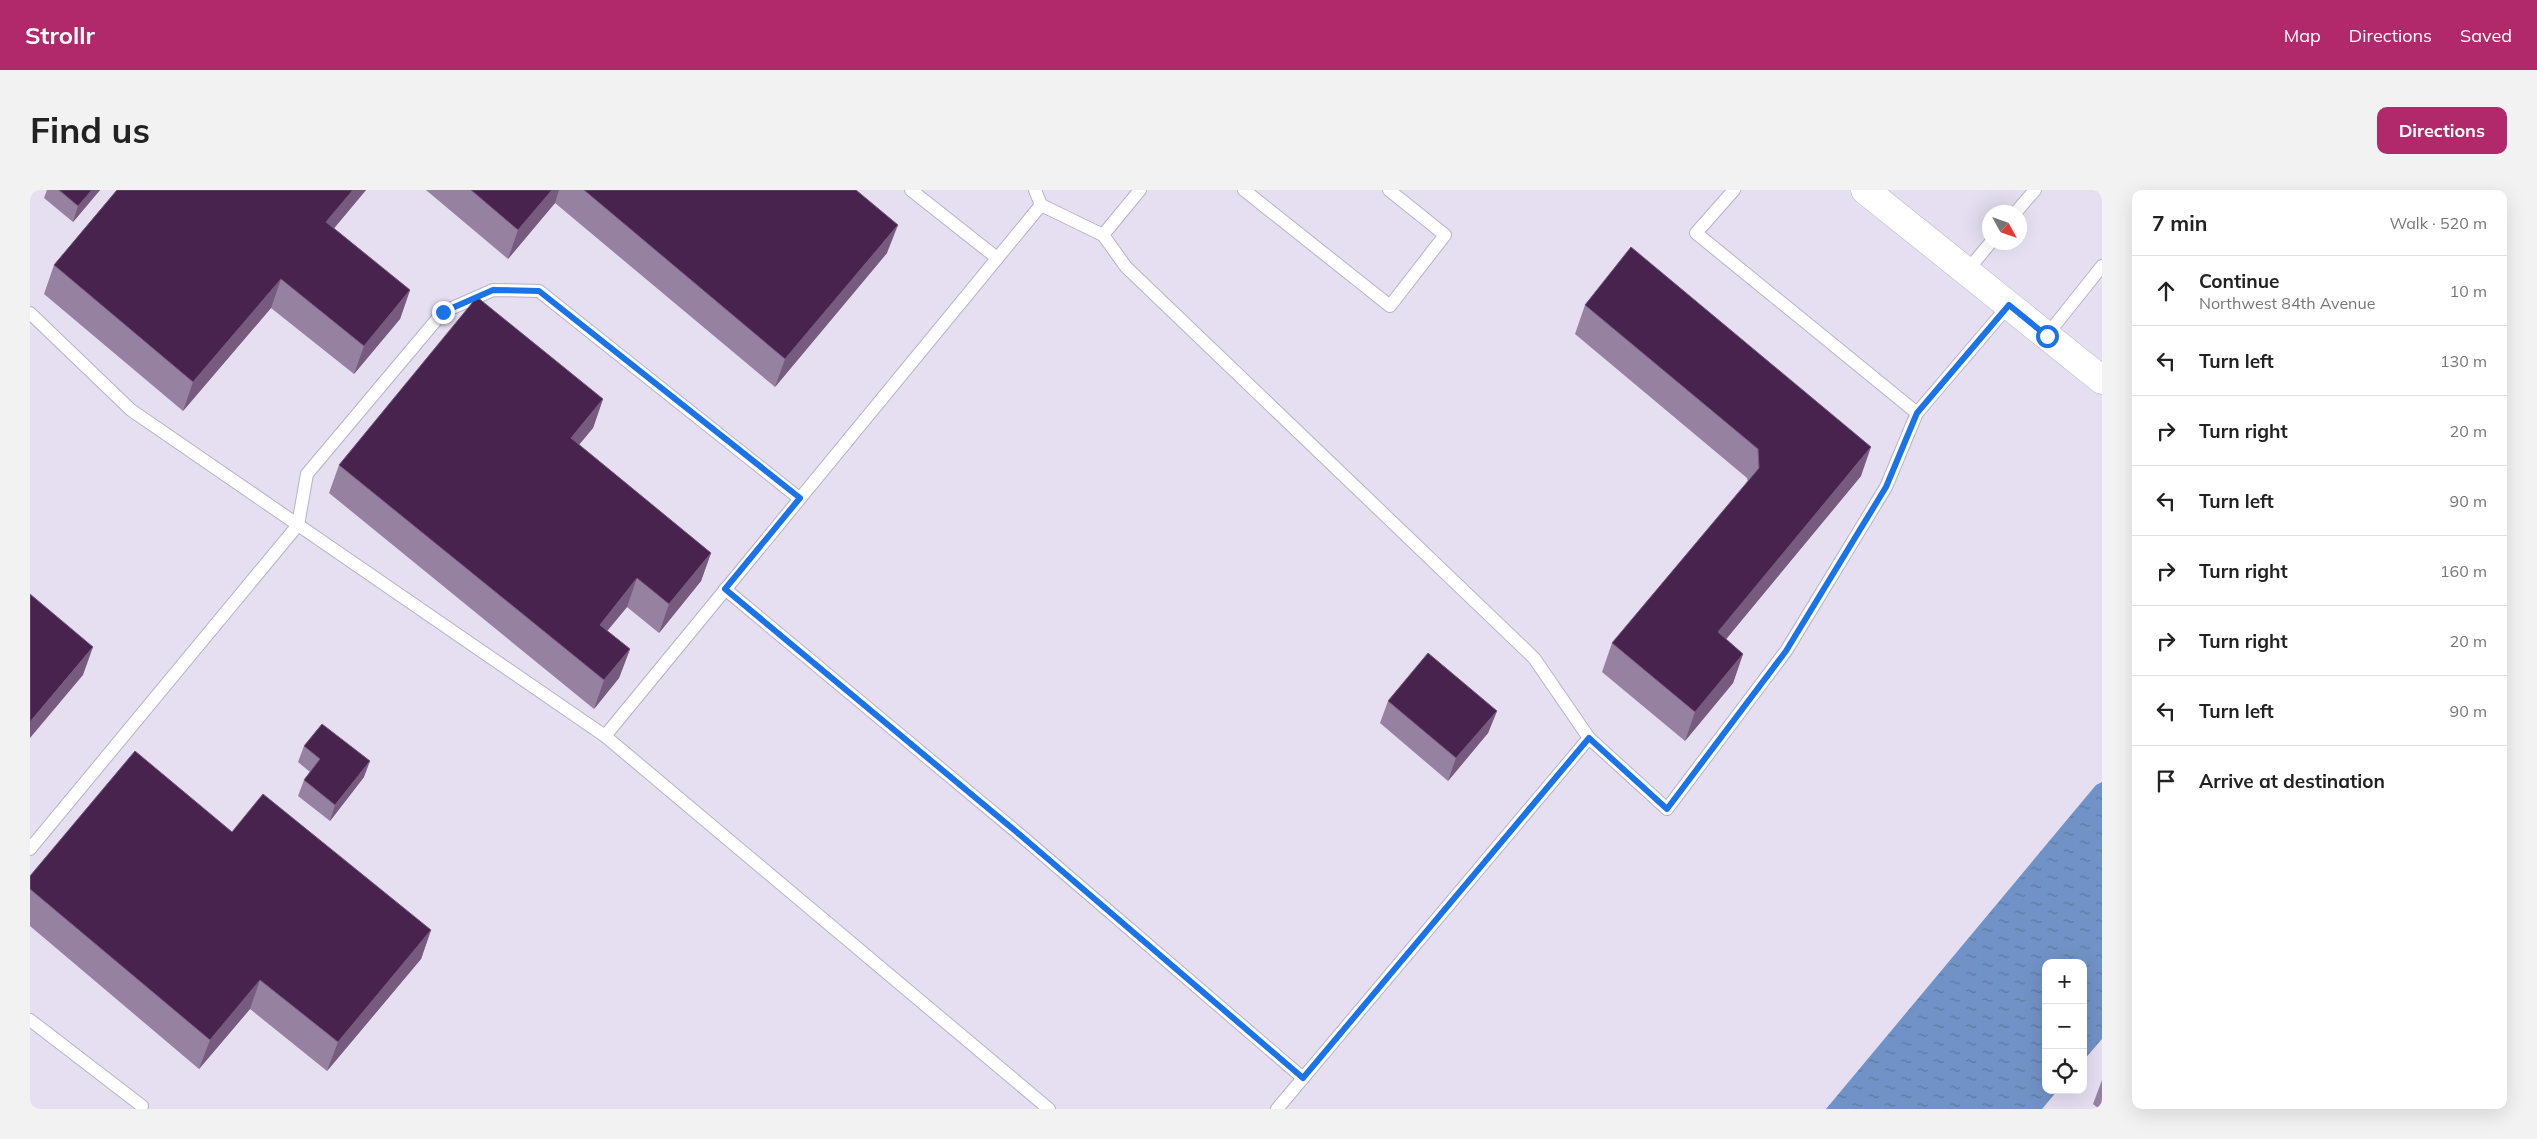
<!DOCTYPE html>
<meta charset="utf-8">
<style>
:root{--surface:#fff;--page:#f2f2f2;--text:#222;--muted:#767676;--line:#e0e0e0;--accent:#b1296a}
body{margin:0;font-family:Mulish,sans-serif;background:var(--page);color:var(--text)}
.controls{position:absolute;right:15px;bottom:15px;display:grid;overflow:hidden;border-radius:10px;box-shadow:0 5px 20px #0002}
.controls button{width:45px;height:45px;display:grid;place-items:center;padding:0;border:0;border-bottom:1px solid var(--line);background:var(--surface);color:var(--text);font:25px sans-serif}
.compass{position:absolute;left:1952px;top:15px;width:45px;height:45px;border-radius:50%;background:var(--surface);box-shadow:0 5px 20px #0002;rotate:130deg}
.stop{position:absolute;width:15px;height:15px;margin:-11px;border:4px solid #1a73e8;border-radius:50%;background:#fff}
.stop.end{background:#1a73e8;border-color:#fff;box-shadow:0 1px 5px #0008}
.list{margin:0;padding:0;list-style:none}
h2{display:flex;justify-content:space-between;align-items:center;height:65px;margin:0;padding:0 20px;font-size:21px}
h2 small{font-size:16px;font-weight:400;color:var(--muted)}
.list li{display:grid;grid-template-columns:32px 1fr auto;gap:15px;align-items:center;box-sizing:border-box;height:70px;padding:0 20px;border-top:1px solid var(--line)}
.list b{display:block;font-size:19px;white-space:nowrap}
.list p{margin:0;font-size:16px;white-space:nowrap;color:var(--muted)}
.list em{font-size:16px;font-style:normal;color:var(--muted)}
.icon{flex:none;width:28px;height:28px;fill:none;stroke:currentColor;stroke-width:2;stroke-linecap:round;stroke-linejoin:round}
.map{position:relative;flex:none;width:2072px;height:919px;overflow:hidden;border-radius:10px}
header{display:flex;align-items:center;gap:30px;box-sizing:border-box;height:70px;padding:0 25px;background:var(--accent);color:#fff}
header strong{font-size:24px}
nav{display:flex;gap:28px;margin-inline-start:auto;font-size:18px}
.intro{display:flex;align-items:center;justify-content:space-between;box-sizing:border-box;height:120px;padding:0 30px}
h1{margin:0;font-size:35px}
.button{padding:12px 22px;border-radius:10px;background:var(--accent);color:#fff;font-size:18px;font-weight:700}
main{display:flex;gap:30px;padding:0 30px}
aside{flex:1;background:var(--surface);border-radius:10px;box-shadow:0 5px 20px #0002}
.map>svg:first-child{display:block}
.water{fill:url(#water-ripples)}
.lines{fill:none;stroke-linecap:round;stroke-linejoin:round}
.service-casing{stroke:#b8b3c3;stroke-width:14}
.tertiary-casing{stroke:#b8b3c3;stroke-width:29}
.service{stroke:#fff;stroke-width:12}
.tertiary{stroke:#fff;stroke-width:28}
.wall{fill:#9681a0}
.shaded-wall{fill:#765b7f}
.building{fill:#47234e;stroke:#765b7f}
.route{stroke:#1a73e8;stroke-width:6}
</style>
<header>
<strong>Strollr</strong>
<nav><a>Map</a><a>Directions</a><a>Saved</a></nav>
</header>
<div class="intro"><h1>Find us</h1><a class="button">Directions</a></div>
<main>
<div class="map">
<svg width="2072" height="919" viewBox="0 0 2072 919">
<defs>
<pattern id="water-ripples" width="26" height="14" patternUnits="userSpaceOnUse" patternTransform="scale(1.25)"><rect width="26" height="14" fill="#7192c6"/><path d="M2 4q2-2 4 0t4 0M15 11q2-2 4 0t4 0" fill="none" stroke="#5e78a2"/></pattern>
</defs>
<rect width="100%" height="100%" fill="#e5dff1"/>
<polygon class="water" points="2072,592 2072,849 2053,871 2053,773 2016,773 2016,900 2028,900 2012,919 1796,919 2066,595"/>
<g class="lines">
<defs>
<g id="service">
<polyline points="881,0 967,68"/>
<polyline points="1005,0 1011,15"/>
<polyline points="1214,0 1360,116 1415,45 1359,0"/>
<polyline points="1704,0 1666,43 1887,223"/>
<polyline points="1986,22 2005,0"/>
<polyline points="1073,45 1096,77 1504,468 1559,548 1637,619 1756,461 1856,297 1887,223 1979,115"/>
<polyline points="1937,81 1961,52"/>
<polyline points="0,123 101,220 575,546 1011,15 1073,45 1110,0"/>
<polyline points="2017,145 2072,76"/>
<polyline points="695,399 989,644 1273,888"/>
<polyline points="575,546 1019,919"/>
<polyline points="0,659 268,335 277,284 413,122 463,100 509,101 769,308"/>
<polyline points="0,830 112,916"/>
<polyline points="1247,919 1559,548"/>
</g>
<polyline id="tertiary" points="1835,0 2072,190"/>
</defs>
<use href="#service" class="service-casing"/>
<use href="#tertiary" class="tertiary-casing"/>
<use href="#service" class="service"/>
<use href="#tertiary" class="tertiary"/>
</g>
<g class="wall">
<polygon points="17,0 70,0 43,32 14,8"/>
<polygon points="87,0 336,0 304,38 380,100 370,129 324,184 241,118 153,221 14,104 24,75"/>
<polygon points="396,0 826,0 857,63 745,197 525,13 478,69"/>
<polygon points="1555,115 1831,286 1696,449 1713,464 1703,493 1655,551 1572,482 1582,453 1718,292 1717,288 1545,144"/>
<polygon points="573,209 563,238 549,255 681,363 671,391 629,443 597,417 577,441 600,459 589,488 564,519 299,303 309,275"/>
<polygon points="1358,511 1467,521 1458,543 1418,591 1350,533"/>
<polygon points="274,556 334,587 300,631 268,606 274,590 280,582 268,572"/>
<polygon points="202,642 401,740 391,769 297,881 220,819 169,879 0,736 0,686"/>
<polygon points="2072,890 2072,919 2069,919 2063,914"/>
</g>
<g class="shaded-wall">
<polygon points="62,0 70,0 43,32 48,16"/>
<polygon points="323,0 336,0 286,60 296,32"/>
<polygon points="522,0 529,0 525,13 478,69 488,40"/>
<polygon points="868,35 857,63 745,197 755,169"/>
<polygon points="251,89 241,118 153,221 163,192"/>
<polygon points="380,100 370,129 324,184 334,156"/>
<polygon points="573,209 563,238 530,277 541,248"/>
<polygon points="1841,257 1831,286 1678,471 1688,442"/>
<polygon points="681,363 671,391 629,443 639,414"/>
<polygon points="607,388 597,417 559,463 570,435"/>
<polygon points="63,457 53,485 0,548 0,532"/>
<polygon points="600,459 589,488 564,519 574,490"/>
<polygon points="1713,464 1703,493 1655,551 1665,522"/>
<polygon points="1467,521 1458,543 1418,591 1426,568"/>
<polygon points="340,571 334,587 300,631 305,615"/>
<polygon points="401,740 391,769 297,881 308,852"/>
<polygon points="230,790 220,819 169,879 180,850"/>
</g>
<g class="building">
<polygon points="29,0 62,0 48,16"/>
<polygon points="87,0 323,0 296,32 380,100 334,156 251,89 163,192 24,75"/>
<polygon points="441,0 522,0 488,40"/>
<polygon points="554,0 826,0 868,35 755,169"/>
<polygon points="1601,57 1841,257 1688,442 1713,464 1665,522 1582,453 1729,278 1728,259 1555,115"/>
<polygon points="447,107 573,209 541,248 681,363 639,414 607,388 570,435 600,459 574,490 309,275"/>
<polygon points="0,404 63,457 0,532"/>
<polygon points="1398,463 1467,521 1426,568 1358,511"/>
<polygon points="292,534 340,571 305,615 274,590 290,569 274,556"/>
<polygon points="105,561 202,642 233,604 401,740 308,852 230,790 180,850 0,699 0,686"/>
</g>
<g class="lines">
<polyline class="route" points="413,122 463,100 509,101 770,308 695,399 989,644 1273,888 1559,548 1637,619 1756,461 1856,297 1887,223 1979,115 2017,146"/>
</g>
</svg>
<div class="controls">
<button>+</button>
<button>−</button>
<button><svg class="icon" aria-label="locate" viewBox="0 0 24 24"><circle cx="12" cy="12" r="6"/><path d="M12 2v4M12 18v4M2 12h4M18 12h4"/></svg></button>
</div>
<svg class="compass" viewBox="-18 -18 36 36"><path d="M0-13l5 13h-10z" fill="#e53935"/><path d="M0 13l5-13h-10z" fill="#767676"/></svg>
<div class="stop" style="left:2017px;top:146px"></div>
<div class="stop end" style="left:413px;top:122px"></div>
</div>
<aside>
<h2>7 min<small>Walk · 520 m</small></h2>
<ul class="list">
<li><svg class="icon" aria-label="ahead" viewBox="0 0 24 24"><path d="M12 20V5M6 11l6-6 6 6"/></svg><div><b>Continue</b><p>Northwest 84th Avenue</p></div><em>10 m</em></li>
<li><svg class="icon" aria-label="left" viewBox="0 0 24 24"><path d="M17 20v-9H6M10 6l-5 5 5 5"/></svg><div><b>Turn left</b></div><em>130 m</em></li>
<li><svg class="icon" aria-label="right" viewBox="0 0 24 24"><path d="M7 20v-9h11M14 6l5 5-5 5"/></svg><div><b>Turn right</b></div><em>20 m</em></li>
<li><svg class="icon" aria-label="left" viewBox="0 0 24 24"><path d="M17 20v-9H6M10 6l-5 5 5 5"/></svg><div><b>Turn left</b></div><em>90 m</em></li>
<li><svg class="icon" aria-label="right" viewBox="0 0 24 24"><path d="M7 20v-9h11M14 6l5 5-5 5"/></svg><div><b>Turn right</b></div><em>160 m</em></li>
<li><svg class="icon" aria-label="right" viewBox="0 0 24 24"><path d="M7 20v-9h11M14 6l5 5-5 5"/></svg><div><b>Turn right</b></div><em>20 m</em></li>
<li><svg class="icon" aria-label="left" viewBox="0 0 24 24"><path d="M17 20v-9H6M10 6l-5 5 5 5"/></svg><div><b>Turn left</b></div><em>90 m</em></li>
<li><svg class="icon" aria-label="arrive" viewBox="0 0 24 24"><path d="M6 21V4h12l-3 4 3 4H6"/></svg><div><b>Arrive at destination</b></div></li>
</ul>
</aside>
</main>
